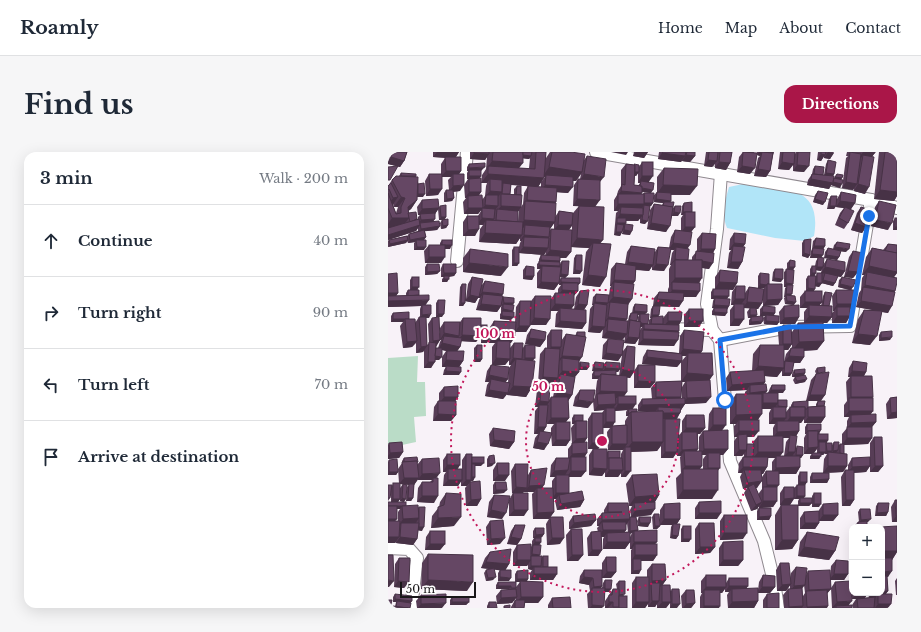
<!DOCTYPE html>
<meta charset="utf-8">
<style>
:root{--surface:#fff;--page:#f6f6f7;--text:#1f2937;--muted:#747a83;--line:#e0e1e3;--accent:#aa1648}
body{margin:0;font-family:"Libre Baskerville",serif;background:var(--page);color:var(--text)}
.controls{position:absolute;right:12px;bottom:12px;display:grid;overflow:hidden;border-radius:8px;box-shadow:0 4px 16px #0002}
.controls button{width:36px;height:36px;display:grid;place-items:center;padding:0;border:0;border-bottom:1px solid var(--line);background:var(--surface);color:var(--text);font:20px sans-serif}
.scale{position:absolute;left:12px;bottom:10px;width:76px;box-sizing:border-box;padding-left:4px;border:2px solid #191719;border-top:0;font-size:11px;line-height:14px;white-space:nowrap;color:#191719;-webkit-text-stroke:3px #fff;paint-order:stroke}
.stop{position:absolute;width:12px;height:12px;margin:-9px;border:3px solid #1a73e8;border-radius:50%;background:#fff}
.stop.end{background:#1a73e8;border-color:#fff;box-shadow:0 1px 4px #0008}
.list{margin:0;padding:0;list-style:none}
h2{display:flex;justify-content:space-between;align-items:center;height:52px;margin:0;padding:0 16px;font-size:17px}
h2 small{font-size:13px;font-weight:400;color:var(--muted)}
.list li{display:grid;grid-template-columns:26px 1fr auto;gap:12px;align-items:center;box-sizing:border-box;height:72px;padding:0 16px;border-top:1px solid var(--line)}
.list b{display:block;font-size:15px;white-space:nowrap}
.list em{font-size:13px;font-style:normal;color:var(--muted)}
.icon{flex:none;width:22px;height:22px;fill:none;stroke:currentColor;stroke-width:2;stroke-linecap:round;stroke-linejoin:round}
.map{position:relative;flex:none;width:509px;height:456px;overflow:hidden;border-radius:12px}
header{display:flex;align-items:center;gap:24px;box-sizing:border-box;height:56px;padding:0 20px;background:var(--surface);border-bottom:1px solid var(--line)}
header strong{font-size:19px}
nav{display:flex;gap:22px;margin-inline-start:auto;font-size:14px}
.intro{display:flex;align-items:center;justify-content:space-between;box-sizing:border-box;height:96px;padding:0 24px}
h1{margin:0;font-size:28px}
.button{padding:10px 18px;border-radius:12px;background:var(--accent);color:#fff;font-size:14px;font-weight:700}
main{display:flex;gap:24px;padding:0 24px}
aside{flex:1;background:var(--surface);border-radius:12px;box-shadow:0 4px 16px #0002}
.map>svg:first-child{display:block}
.green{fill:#badcc7}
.water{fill:#b1e5f8}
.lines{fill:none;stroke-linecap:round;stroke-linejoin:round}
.street-casing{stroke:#8f898f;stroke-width:14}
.street{stroke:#fff;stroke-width:12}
.wall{fill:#573d56;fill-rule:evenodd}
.shaded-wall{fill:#473246}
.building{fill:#654764;stroke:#473246}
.route{stroke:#1a73e8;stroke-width:5}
.ring{fill:none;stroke:#c2185b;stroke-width:2;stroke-dasharray:2 4}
.centre{fill:#c2185b;stroke:#fff;stroke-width:2}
.ring-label{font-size:12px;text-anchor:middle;font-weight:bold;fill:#c2185b;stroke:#fff;stroke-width:4;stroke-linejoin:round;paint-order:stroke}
</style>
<header>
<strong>Roamly</strong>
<nav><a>Home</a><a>Map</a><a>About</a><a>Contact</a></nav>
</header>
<div class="intro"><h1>Find us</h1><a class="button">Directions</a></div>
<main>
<aside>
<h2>3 min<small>Walk · 200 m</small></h2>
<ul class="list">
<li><svg class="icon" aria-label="ahead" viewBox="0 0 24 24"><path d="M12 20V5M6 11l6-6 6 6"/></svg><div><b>Continue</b></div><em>40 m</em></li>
<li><svg class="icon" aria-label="right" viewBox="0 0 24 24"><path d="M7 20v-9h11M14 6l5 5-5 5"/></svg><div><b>Turn right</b></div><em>90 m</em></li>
<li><svg class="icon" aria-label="left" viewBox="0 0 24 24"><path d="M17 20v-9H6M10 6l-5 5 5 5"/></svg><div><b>Turn left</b></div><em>70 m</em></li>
<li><svg class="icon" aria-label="arrive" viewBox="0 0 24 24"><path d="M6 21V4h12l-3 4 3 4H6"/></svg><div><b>Arrive at destination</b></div></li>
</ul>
</aside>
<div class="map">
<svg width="509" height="456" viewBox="0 0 509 456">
<rect width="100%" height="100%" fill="#f8f2f8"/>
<polygon class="green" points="30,204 29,230 37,230 38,264 26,265 28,290 0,296 0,206"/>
<path class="water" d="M355,32c38,5 80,-1 71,52l-9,5 -30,-3 -48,-10c-6,-15 -2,-27 2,-41z"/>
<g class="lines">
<defs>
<g id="street">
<polyline points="208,0 483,48 509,56"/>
<polyline points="333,21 329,77 319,152 324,178 332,188 342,309 376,389 386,430 390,456"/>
<polyline points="69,109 79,0"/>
<polyline points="275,177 324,178"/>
<polyline points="332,188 401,175 462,174 483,48"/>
<polyline points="0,396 21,397 29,406 23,456"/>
</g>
</defs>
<use href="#street" class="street-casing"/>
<use href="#street" class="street"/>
</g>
<g class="wall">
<polygon points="2,0 19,0 16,9 12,15 0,12 0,7"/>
<polygon points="45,0 71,0 68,5 73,19 71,22 72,39 65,40 66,46 64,49 56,50 56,41 58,38 61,38 60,28 63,25 54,25 50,43 38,44 37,29 41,22 53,22 53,12 57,6 45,5"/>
<path d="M82,0h76v6l4,-6h2l32,8 3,-4 13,26 -5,24 5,38v43l-18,-2 4,-33 3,-4 -18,-1v5l-5,6h-6v6l2,-3 6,14 -3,3 -5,-1 -1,4 2,-3 19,5 -2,2v6l-4,4v10l-3,4h3l2,-12 4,-6 7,14 -3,5 2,13 -4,6 -27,-2 1,-13 2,-3h-8l-4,14h-16l-4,7h-11l-5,11v5l4,-5 8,6 3,-4h7l-7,-1 2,-9 4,-6 14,11 -5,7 -5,-1 -2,14 -1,27 -6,10 -19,-2v-1l-4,5 -18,-3 2,-11 2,-3h-4l2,-11 4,-6 17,14 -3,3 3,1 1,-15 2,-3h-2v-5l-4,5h-13v-18l3,-4h-6l1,-16 4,-6 21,1 1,-15 4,-6h11l4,-5 16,3 4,-6h3v-4l3,-4h-2v-2l-5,7 -17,-2v-15l3,-4h-3v-5l2,-2v-3l2,-4 4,1 1,-4 -2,3 -25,-2v10l-2,3h-5v-16l2,-3h5l1,-4 1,-2h-1v-3l-4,6 -37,-2 1,-13 3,-4h-4l-4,11h-12v-14l4,-6h11l3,-5v-1l-3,4h-14l-1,-12 3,-4h-1l-1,-13 4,-6h-1v-6l1,-2h-1v-4l2,-3 13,6 -1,1v5l-2,3 2,13 -2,3 3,5 3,-4 1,-10 1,-3h-6l1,-8 4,-6 1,-12 -2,3 -15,-1zM135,6l6,1 1,-1 -1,10h-10zM193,22l-1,5h-2l-4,6 -1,21h6l-6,7 -14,-2 -4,6v-14l1,-1v-10l12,1 5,-12h3zM156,25h1l-4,5v5l-13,-1 -4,7 -1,11 -2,3v-12l-4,-9 -3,3v6h-4l1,-10 27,2zM130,59h1l-1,11zM166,71v6h-3l-2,2v-1zM184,74v4h-3z"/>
<polygon points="246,0 260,0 256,6 245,4"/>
<polygon points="271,0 307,0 307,4 302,10 294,9 294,8 293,10 270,7"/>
<polygon points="318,0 344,0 342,11 338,18 327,16 327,12 324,15 316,14"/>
<polygon points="355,0 366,0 362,22 349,20 351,5"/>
<polygon points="369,0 386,0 385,3 382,19 378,25 366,24 370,6 372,4 369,3"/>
<polygon points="392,0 407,0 407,2 408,0 422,0 416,20 405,19 405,12 401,18 390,17"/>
<polygon points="430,0 446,0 442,7 436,6 436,4 433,9 429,8"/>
<polygon points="459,0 487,0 484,5 477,42 466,39 466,36 465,38 454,36 458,6 460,4 458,4"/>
<polygon points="491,0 509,0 509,44 506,49 486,47"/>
<polygon points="440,8 446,22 445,24 446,27 449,22 454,26 453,28 452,36 443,33 441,37 419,33 420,28 424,22 425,17 427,14 435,23 436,23 438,12"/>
<path d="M254,10l7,20 4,21 -2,3h-1l-5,18 -5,-1v-5l-2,3h-12v2l-3,4 2,-3 5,11 -8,-1 1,-4 -3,6 -6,-1 2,-22 2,-2h-4v-11l3,-5 1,-4 3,-5v-16l5,-6 13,3zM250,21v10h2l-2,3 -4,-1 1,-10 1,1zM254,40l8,1h-6l-1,1h-2z"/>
<polygon points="276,16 302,43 283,43 283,49 282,50 285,56 287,54 290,64 284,64 278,80 259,77 262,58 266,52 274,53 275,51 266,50 266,43 269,40 269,25"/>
<path d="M13,21l15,3 7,21h-6v3l-6,9 -3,2v2l9,6h1v-2l2,-2h-2l-1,-8 5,-7 17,8 -4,6 -2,7 7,5 -3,4 -12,1 1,6 -2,3v10h-10v-7l1,-1 -7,1 -1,-2 -1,2 -18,4v-6l1,-1 18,-4 2,-2 9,-3v-3l-2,3 -28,9v-12l3,-1 -3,1v-42l4,-6 7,-4zM5,52l1,3h4l-2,6 -3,-8z"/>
<polygon points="430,39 435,53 425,50 427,43"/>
<polygon points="453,40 467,51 463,57 460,71 456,77 447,73 452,61 456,56 448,55 448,54 446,57 439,57 441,47 443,44 449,47"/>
<polygon points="491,49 500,78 483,74 487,55"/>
<path d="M296,51l8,9 3,15 -4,5 -3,16v12h4v-3l5,-6v-12l5,-6 13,16 -2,4 -4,16 -7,-1 -6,29h-12l-5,10 -26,-1 1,-8 5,-6h9v-3l1,-2v-18l2,-4h-1l2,-12 2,-3h-3l-7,21 -12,-1v-4l-3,5 -13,-1 -1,11 -2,3 -5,21 -1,14 -2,2h3l1,-5 2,-3h1l1,-6 2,-3 12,8 -2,2 3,10h1v-4l2,-2h-1l1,-9 2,-3 6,9 -2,1 6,9v-7l5,-6 13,9 -2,4 -1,7 -4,14 -36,-1 1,-7 -4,6 -11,-1 1,-6 -3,3 -20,-2 1,-9 -3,4 -12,-1 2,-23 3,-4h-1l1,-8 3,-3 13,1 1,-7 1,-2h-1l1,-17 5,-6 9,1 2,-12 4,-6 24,6 3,-5 11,1 2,-11 4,-7 6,1v-13l2,-3h-2l1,-9zM250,163h1l-1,2v4h-1zM252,175h2l-2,3 -1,6z"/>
<polygon points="52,54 58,65 57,67 60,73 58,76 53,77 52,71 54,68 51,68 50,57"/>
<polygon points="473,55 478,75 474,81 463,78 469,61"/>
<polygon points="507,66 509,78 505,78 505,69"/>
<polygon points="346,81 357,92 355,95 354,110 350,117 339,116 341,101 343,98 341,98 342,87"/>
<path d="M428,86l9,8 -2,2 -2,10 2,7 4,-6 18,12 -4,6 -4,-1 -2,7 -2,3 -11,-3 -3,4 -4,-1 -1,5 8,11 -3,4h2l2,-10 2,-4 7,25 -5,6h-4l1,18 -7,9 -13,1v6l-4,6h-6l-4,13h-8v-6l-5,7 -13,-1 1,6 -1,2 3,7 -2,2h3l2,-5 2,-3 11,8h-5v7l9,7 -1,1v4l4,-5h1v-2l2,-3 15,5 8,-1v-2l2,-3h-12l5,-21 5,-6 -1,-3 2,-3 8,27 -4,6 3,5 1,11 -4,6h-17v-4l-3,4h-2v8l-3,5v11l7,8 -2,3h-1v9l-4,7h-17l-2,13v14l-4,6 -14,1v-2l-2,3 -6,2 -7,-18 3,-5 -4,1 -3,-12 2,-4h-4l1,-10 4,-6h1v-3l-2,2h-8v-15l3,-4h-3v-11l2,-2h-6v-21l6,-9h9v-2l2,-2 -20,1 -1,-13 4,-6 22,-1 1,-17 7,-9h19l-1,-13 5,-7 9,7 6,-9h6v-11l3,-4h-7v-11l5,-6h1v-12l2,-3h2v-7l2,-3h3l1,-5 2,-3h-8l1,-7 1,-2 1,-8zM434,116l-1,5h-4l-1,3h-1l1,-6 5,1zM404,192v4h-1l-5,6 -2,8v-12h4zM374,257h9l-2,4v11h6l-2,4v8h-15l-5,6v2h-6v-7h7l4,-17zM395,286h6l-3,4 -2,14h-4l3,-4zM380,306h7l-3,4v9h-6l-4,6v12l-3,4v3l-3,-8h1l5,-14h1l4,-7z"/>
<polygon points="54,88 62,97 57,97 53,111 37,111 36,99 41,93 52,93 52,91"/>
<polygon points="416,88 422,103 420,106 414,104 414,91"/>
<polygon points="449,90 458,100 452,99 451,105 449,108 436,106 437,100 440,96 445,97 446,93"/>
<polygon points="500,92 509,93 509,121 506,125 507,139 506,140 500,161 494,160 482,193 464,191 470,167 476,158 487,158 468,155 471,141 473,138 474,126 476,123 474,123 478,105 484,96 495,98"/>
<polygon points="82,97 113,124 75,120 75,106"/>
<polygon points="465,99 470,120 465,126 456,125 461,105"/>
<polygon points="188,103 192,122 185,122 186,106"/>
<polygon points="402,108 405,118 404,133 402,144 406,153 397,152 396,146 397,145 396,145 397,136 398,135 396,135 396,120 399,117 399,111"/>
<polygon points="39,112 52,119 49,122 37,123 37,115"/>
<polygon points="55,112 68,121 66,124 61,125 59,130 54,130 54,127 56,125 53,125 53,116"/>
<polygon points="138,114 146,124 144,128 135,127 135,118"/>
<polygon points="387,117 393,130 384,129 385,120"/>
<polygon points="332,118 349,131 345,138 341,137 339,147 336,147 341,154 339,157 337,164 324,163 324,159 326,156 324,156 325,149 326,147 323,147 323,140 325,137 327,137 327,125"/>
<polygon points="372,121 394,147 390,153 375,154 375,144 374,151 370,157 368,157 367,165 373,172 361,173 361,168 363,166 360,166 359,160 362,156 363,156 356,156 356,167 351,174 342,174 342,158 346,153 343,153 344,140 348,134 357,141 361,135 376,137 376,136 370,136 370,124"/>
<path d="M0,122l10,19 -2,3h10v-3l2,-3h2v-10l2,-3 6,13 1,5 6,10 4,13h-3l1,27 2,-2 -1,-19 4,-6 8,16v-6l4,-6h16l3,-4 18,7 5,6 1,12h-6v-9l2,-2h-2l-5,10 -15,-1 -1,6 -3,4 6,10 -4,6v8h-16l1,-5 2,-3h-4v-10l4,-6 -4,-1 -3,10h-4l-4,8h-7v-18l-1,2 -7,1v-10l-4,4 -9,1 -3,-22 3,-4h-12v-6l2,-3 16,6 6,4 4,-6h1v-8l1,-3 -33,1zM52,188h1l-1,2 -2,6h-2v-2z"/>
<polygon points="84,125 93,134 97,129 124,153 125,159 124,160 123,168 112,167 112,162 113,161 113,155 114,153 109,160 88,158 91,148 92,146 90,146 87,151 77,149 77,151 75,154 71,154 72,135 74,132 78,147 80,132"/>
<polygon points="454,125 464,138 462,164 458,171 444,171 444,161 446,159 445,159 444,144 448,138 461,138 450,135 451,128"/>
<polygon points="50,148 54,165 48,165 48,151"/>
<polygon points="375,154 387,161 386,163 391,170 389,173 376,172 375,166 377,164 372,164 372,157"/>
<polygon points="396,154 411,165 407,172 392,172 391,160"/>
<polygon points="301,157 311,175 296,175 296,163"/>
<path d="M163,178l10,11 5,-7 9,2 2,-4 2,31 1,-1 7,8h-8v2l-4,5 -3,18 -4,6 1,17 -3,4 4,18 -4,6h-14l-1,-12 -7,16 -11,-2 2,-10 3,-4h-4l1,-23 3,-4h-3l2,-17 4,-7h-3l2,-29 5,-6h2v-12zM168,230l-3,15h-2l-2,3 -5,-16h10zM159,267v5h7l-3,4v5l-8,-1 3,-5z"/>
<path d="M296,178l18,21 -1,2 8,27 -3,23 -21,1 -4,6 -1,3 -3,6 1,17 4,-4v-11l4,-6 19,13 -5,6h-2l-1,17h2v-14l4,-6h5l1,-17 4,-6 9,23 6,18 -5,6h-3l-2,16 -6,28h-35l-1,-21 5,-5 -1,-16 1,-1h-4v-5v1l-4,6h-12v-12l-4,5 -26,1 -5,25h-5v-4l-3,4h-13v-5l-3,4 -13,-1v-20l4,-6h-5v-30l4,-6h10l2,-3 -10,1 -1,-10 2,-4 2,-16 1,-2h-6v-5l2,-3h-2l1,-6 2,-3 9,2 2,-2 14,7 -2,3h-2v3l3,1 3,-21 -4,6 -16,-2 1,-14 5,-6 15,12 4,-5 7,25 4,-6h16l-12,-1 1,-7 4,-7 32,3 1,-17zM294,204h4l-5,6v19l-25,1 -5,6 1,11h-10l-4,6v6h18h-1l-18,1 -4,-3 -9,-13 3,-19 3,1 4,-6v16h16l5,-6v-17l22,2 5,-6zM294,230h3l-3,5v11h-1v-1zM239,258l-1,2v4h2l-3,5v4l-12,1 2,-15zM215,276h7l-3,4 1,18h15l2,-4 -4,8v4l-13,-7 -1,1 -9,-3 5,-6zM314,303h4l-3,4v10h-3z"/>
<polygon points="493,180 502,188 491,189 491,183"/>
<polygon points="89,193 94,207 92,210 86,210 86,196"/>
<path d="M465,209l13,11 -2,4 9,21 -1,1 1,13 -3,3 6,8 -4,5v11l-4,6 -24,1v9l3,12 -4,6 -20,1 1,-14 3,-5h-2v-1l-2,2h-2l-2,4h-9v-3l2,-2h-8v-16l2,-4h-1v-7l2,-3 21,16 -2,4v-1l6,2 2,-3 4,4 2,-2h2v-10l5,-6v-7l2,-4h-5v-12l3,-4 -1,-19 4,-5h-2l1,-9zM429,297v4h-3z"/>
<polygon points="406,218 417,221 416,223 417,230 407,232 405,228 407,225 404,225 404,222"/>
<polygon points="56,235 70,245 67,249 68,263 63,269 45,269 46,255 50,249 51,249 51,241"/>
<polygon points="192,238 200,256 185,254 187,245"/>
<polygon points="509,245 509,266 499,267 498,252 502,246"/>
<polygon points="186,263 195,269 199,286 196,290 198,319 193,325 181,325 181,341 196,348 192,355 169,358 167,349 168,347 165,347 166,360 161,367 145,367 144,342 146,340 136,340 136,339 135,341 136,364 121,364 121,348 125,341 128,341 124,341 123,319 127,312 140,323 143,318 155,336 164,336 164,329 167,325 162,325 163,313 168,306 180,306 180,297 184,292 183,276 186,272 184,272 184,266"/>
<polygon points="105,276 126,290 121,297 102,294 101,282"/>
<polygon points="486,285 495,314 490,320 482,320 482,314 478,320 466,321 466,348 462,354 454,354 453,325 457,318 460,318 460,313 464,306 482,310 482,291"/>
<polygon points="1,291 15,300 11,306 0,307 0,293"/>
<polygon points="59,302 69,317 74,317 74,308 78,302 84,305 93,314 87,314 87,325 85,329 83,329 79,334 73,334 73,329 70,334 55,334 56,323 58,320 55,320 55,308"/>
<polygon points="101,304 104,314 99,315 99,307"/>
<path d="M16,306l14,4 -1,1v2l5,-6 14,19 -2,25 -17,-1 1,-14 4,-6h8l2,-2h-14v-1l-4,6 -1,13 -2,3h-5l1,-14 2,-2 -9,-1v15l-2,3 8,4 12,2 1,-1 3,24 -4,-1 -1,9 -4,6 -17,-2v-1l-1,1h-7v-41h3v-11l-1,7 -2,3v-16l4,1 1,-3h6l-1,-14 4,-6v-2zM9,357h3l-2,3v9h-3z"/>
<polygon points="1,308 10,320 8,323 0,323 0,310"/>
<polygon points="109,311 117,329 105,329 105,318"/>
<polygon points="412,320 419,330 417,333 410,333 410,324"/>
<polygon points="424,321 441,327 439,331 422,331 422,325"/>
<path d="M244,323l27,20 -4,7 -4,13 -15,2 2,14 17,13 2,11 -4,6h-12l-2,13h-8v-24l1,-1h-2v-12l2,-4 -2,1v8l-5,7h-22v-10l1,-2h-3l1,13 -4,6h-10l-1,-18 4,-6h7l-1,-4 2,-2h-2v-7l5,-6h2v-3l4,-7 22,14h1l-1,-7 2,-4h-3l-3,-22zM239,371l1,9h-4l2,-2v-5z"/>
<polygon points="82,330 93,347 89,354 78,354 77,336"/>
<polygon points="107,330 116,341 105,342 105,333"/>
<polygon points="15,332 16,350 12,349 12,336"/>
<polygon points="409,333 417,344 416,346 424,351 421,354 410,354 410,349 411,347 406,347 402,353 392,353 392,341 396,335 406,336"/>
<polygon points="58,341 66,374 43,376 44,364 51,355 52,350"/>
<polygon points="426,341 431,355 424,355 424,344"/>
<polygon points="106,343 114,367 99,365 101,350"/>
<polygon points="507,348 509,370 504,370 503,355"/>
<polygon points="311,350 329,367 307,367 307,356"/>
<polygon points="490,351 500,360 498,364 487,364 488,354"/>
<polygon points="276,352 292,367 289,372 290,384 288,387 282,386 283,375 284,373 272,373 272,358"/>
<polygon points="435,352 450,363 445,369 431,369 431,371 427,377 412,377 412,366 416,360 431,359 431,358"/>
<polygon points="393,353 410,388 404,397 387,398 387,363"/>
<polygon points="371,356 383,364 381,368 369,368 369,359"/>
<polygon points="472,357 480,370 479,370 479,375 467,375 467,373 470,370 471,370 470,360"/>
<polygon points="266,362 272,374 269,377 265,377 264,365"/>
<polygon points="336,363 355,387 332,388 332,369"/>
<polygon points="185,364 208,368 203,374 181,377 181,370"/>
<polygon points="162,365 172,392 159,393 158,372"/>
<polygon points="251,365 260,375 250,374 249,369"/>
<polygon points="102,369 112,392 99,393 98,375"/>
<polygon points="311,371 327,395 322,401 307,402 307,377"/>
<polygon points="127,373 133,387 129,393 119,392 123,379"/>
<polygon points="295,374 301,390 293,390 293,377"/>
<polygon points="147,376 156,382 154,385 153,386 153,390 151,393 151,404 153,406 155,404 160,415 169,422 165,428 142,428 142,421 144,418 140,417 140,412 139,414 125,414 125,400 129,393 143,395 144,393 144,389 146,386 145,386 145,379"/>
<polygon points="183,377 195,403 190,409 179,409 178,383"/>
<polygon points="42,379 57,392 52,398 37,398 38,385"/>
<polygon points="419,380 447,399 441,408 410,404 412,390"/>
<polygon points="509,382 509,400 504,408 500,425 499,425 500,439 498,442 500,456 465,456 464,453 468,447 464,447 464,435 464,441 480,441 477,446 481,446 480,441 494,441"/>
<polygon points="335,390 355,408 350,414 331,414 331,396"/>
<polygon points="102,400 121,412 117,418 121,429 110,429 110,421 112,418 113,418 106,417 105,428 98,429 96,421 98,418 103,417 93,416 97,406"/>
<polygon points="40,402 79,439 33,437 34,411"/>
<polygon points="218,405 228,420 223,426 214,426 214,411"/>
<polygon points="11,406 21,430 16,436 6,435 7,412"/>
<path d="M448,408l12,14 -4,6h-14l1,9 -4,4v15h-25v-1v1h-18l-1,-13 5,-6h2v-4l-4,6h-9l-1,-21 4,-7 10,18 1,-8 5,-6 10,8 2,-4 22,5 1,-10zM416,433l1,8 -2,3 -1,-8z"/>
<polygon points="264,412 278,428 274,433 283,439 284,437 289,456 282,456 282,450 278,456 269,456 269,452 267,455 260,455 260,452 257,456 244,456 244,431 248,425 259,425 259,418"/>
<polygon points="196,418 214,434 213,436 214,436 215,431 217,428 221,440 217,440 214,456 200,456 199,442 202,439 201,433 191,431 192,424"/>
<polygon points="129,419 140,427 139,429 155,445 150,451 137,451 136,456 123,456 123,455 127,448 128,448 128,446 124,451 109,452 108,444 113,438 121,438 121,437 108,437 108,433 110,430 128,435 132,430 127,430 127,422"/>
<polygon points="318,423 338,431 341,426 360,434 358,436 370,438 371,430 375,423 387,435 382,441 370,441 370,449 366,456 340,456 339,443 341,440 337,440 337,437 334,441 332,441 331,456 312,456 312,445 314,441 313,441 313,429"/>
<polygon points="509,426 509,443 508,443 507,429"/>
<polygon points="231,429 236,444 239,456 217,456 217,449 225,437 229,437 228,432"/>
<polygon points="447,430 461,453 464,456 444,456 443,436"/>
<polygon points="298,438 307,451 303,456 294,456 293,444"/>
<polygon points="7,442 24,449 22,451 22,456 4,456 5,454 7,455 8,450 5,450 5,445"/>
<polygon points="379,442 391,456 375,456 375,448"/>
<polygon points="33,443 54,456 29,456 28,449"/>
<polygon points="64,445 81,450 78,453 62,453 62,448"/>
<polygon points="164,446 183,456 160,456 160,453"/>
<polygon points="101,450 109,456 99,456 99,454"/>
</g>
<g class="shaded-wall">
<polygon points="49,0 71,0 67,6 45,5"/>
<polygon points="223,0 240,0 238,3"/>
<polygon points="248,0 260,0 256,6 245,4"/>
<polygon points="371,0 386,0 382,6 374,0 372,4 369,3"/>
<polygon points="440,0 446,1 442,7 436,6"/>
<polygon points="475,0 478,0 487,1 482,7 475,3 473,6 471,6"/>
<polygon points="86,1 101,2 97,8 82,7"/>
<polygon points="274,1 297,4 293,10 270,7"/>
<polygon points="433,2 437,3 433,9 429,8"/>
<polygon points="133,3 143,4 141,7 131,6"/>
<polygon points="298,3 307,4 302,10 294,9"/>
<polygon points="3,5 16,9 12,15 0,12 0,10"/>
<polygon points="320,8 329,9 324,15 316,14"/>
<polygon points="104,9 135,11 128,20 100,15"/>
<polygon points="331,10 342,11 338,18 327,16"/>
<polygon points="394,10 406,12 401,18 390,17"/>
<polygon points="409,13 421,14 416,20 405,19"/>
<polygon points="354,14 367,16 362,22 349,20"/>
<polygon points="97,15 94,18 79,19 81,16"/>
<polygon points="161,15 194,20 188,29 158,25 158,23 157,25 155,24"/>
<polygon points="370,17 382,19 378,25 366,24"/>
<polygon points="58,19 73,19 69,25 65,22 63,25 53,25"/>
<polygon points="245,20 251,20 248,24 243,23"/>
<polygon points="438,21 446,22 444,25 436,24"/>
<polygon points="100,22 156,26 150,35 115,32 115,31 114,32 102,32 102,27 99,31 93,31"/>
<polygon points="196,22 216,25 211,31 192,29"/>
<polygon points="81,24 93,24 91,27 79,27"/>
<polygon points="254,24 265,24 260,31 253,29 252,31 250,31"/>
<polygon points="447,25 454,26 452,29 446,26"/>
<polygon points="423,27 445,30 454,32 452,36 443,33 441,37 419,33"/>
<polygon points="458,30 469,32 465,38 454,36"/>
<polygon points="470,32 481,35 477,42 466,39"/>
<polygon points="76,33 72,39 61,40 65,34"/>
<polygon points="157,33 185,35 180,41 153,39"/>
<polygon points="275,33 309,34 302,43 269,42"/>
<polygon points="252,36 265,38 263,41 250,39"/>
<polygon points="42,37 54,37 50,43 38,44"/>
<polygon points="492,38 509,40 509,44 506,49 486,47"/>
<polygon points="102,39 114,40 109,46 98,44"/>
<polygon points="233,39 254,41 249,47 230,43"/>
<polygon points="81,40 93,40 89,46 80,44 78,46 77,46"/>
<polygon points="30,42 37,42 35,45 27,45"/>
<polygon points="10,45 3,55 0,53 5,46"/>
<polygon points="13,45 17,46 10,55 6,55"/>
<polygon points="66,46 64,49 56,50 59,47"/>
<polygon points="189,47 212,48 207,55 185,54"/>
<polygon points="268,47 283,49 280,52 276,50 275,51 266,50"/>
<polygon points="427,47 437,50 435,53 425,50"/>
<polygon points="29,48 23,57 14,64 20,55"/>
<polygon points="139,48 168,50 163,56 137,51"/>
<polygon points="452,49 467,51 463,57 448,55"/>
<polygon points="255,51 265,51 263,54 256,54 256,53 252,59 233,55 230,59 226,59 230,52"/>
<polygon points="97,53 110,54 105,61 94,58"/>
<polygon points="113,54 133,55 129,61 109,59"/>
<polygon points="442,54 448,54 446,57 439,57"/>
<polygon points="51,56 47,62 30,63 34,57"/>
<polygon points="80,56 95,56 90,62 76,62"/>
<polygon points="286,60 292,61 290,64 284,64"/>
<polygon points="295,60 297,60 295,63 293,63"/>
<polygon points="232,62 255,63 250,69 229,68 229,67"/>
<polygon points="53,65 58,65 56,68 51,68"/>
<polygon points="4,66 21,66 14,75 0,76 0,72"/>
<polygon points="94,66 106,67 102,73 98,68 95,73 89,72"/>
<polygon points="47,67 45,70 30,71 33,68"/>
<polygon points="136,68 167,70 160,80 137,73 134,78 130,78"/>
<polygon points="254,68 260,69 257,72 252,71"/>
<polygon points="487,68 504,71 500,78 483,74"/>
<polygon points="229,71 238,71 236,74 229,72 227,74"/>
<polygon points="263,71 282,74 278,80 259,77"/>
<polygon points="467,71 478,75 474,81 463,78"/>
<polygon points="32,73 28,79 0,88 0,83"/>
<polygon points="60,73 58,76 53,77 55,74"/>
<polygon points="170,73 184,73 180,79 165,79"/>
<polygon points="52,74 49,78 30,80 33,77"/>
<polygon points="297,75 307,75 302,81 293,81"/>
<polygon points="507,75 509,75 509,78 505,78"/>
<polygon points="91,77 87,84 75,84 80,78"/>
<polygon points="236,78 244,79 242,83 234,82"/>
<polygon points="228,80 234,80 232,84 226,83"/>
<polygon points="97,81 134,83 128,92 91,90"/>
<polygon points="136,83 161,85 157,91 136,85 133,89 132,89"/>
<polygon points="38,85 36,88 28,88 27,90 20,91 22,88"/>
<polygon points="189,86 215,88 208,97 205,91 201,96 183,95"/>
<polygon points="20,88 18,91 0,95 2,92"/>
<polygon points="285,91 302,93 297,100 288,95 286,98 281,97"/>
<polygon points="346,91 357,92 353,98 345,94 343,98 341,98"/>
<polygon points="54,93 64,93 62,97 52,97"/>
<polygon points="426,94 437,94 435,98 425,96"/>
<polygon points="29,95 38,95 36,98 26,98"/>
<polygon points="135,95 160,96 156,103 131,101"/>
<polygon points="447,95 461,97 458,100 445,98"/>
<polygon points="313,97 327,97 323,104 309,103"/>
<polygon points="162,98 183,100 178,106 157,105"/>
<polygon points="416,101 422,103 420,106 414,104"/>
<polygon points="424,102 435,103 433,106 422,106"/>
<polygon points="438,103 451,105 449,108 436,106"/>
<polygon points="41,105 57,105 53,111 37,111"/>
<polygon points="287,107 300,109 287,108 283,113 282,113"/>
<polygon points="153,108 172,109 170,112 151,111"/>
<polygon points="307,108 325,111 321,117 303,114"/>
<polygon points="240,110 265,113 261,119 236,116"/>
<polygon points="343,110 354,110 350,117 339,116"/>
<polygon points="81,111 120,115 113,124 75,120"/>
<polygon points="126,111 131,111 129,114 124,114"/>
<polygon points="268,112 280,113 276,119 264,118"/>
<polygon points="151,113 172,114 169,117 154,114 152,117 149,117"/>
<polygon points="481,114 509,120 509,121 503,129 479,120 476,123 474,123"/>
<polygon points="401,115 407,115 405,118 399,118"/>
<polygon points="429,115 435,115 433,119 427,118"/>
<polygon points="437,115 457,119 453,125 433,121"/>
<polygon points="187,118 194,119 192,122 185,122"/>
<polygon points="52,119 49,122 37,123 39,120"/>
<polygon points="460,119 470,120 465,126 456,125"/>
<polygon points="56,121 68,121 66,124 53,125"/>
<polygon points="424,121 428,121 426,124 422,124"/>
<polygon points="173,122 180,123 177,126 171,125"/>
<polygon points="200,123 218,125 212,135 194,133"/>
<polygon points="137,124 146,124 144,128 135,127"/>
<polygon points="287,126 314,126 308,136 284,130 281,135"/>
<polygon points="386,126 395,127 393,130 384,129"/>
<polygon points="56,127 61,127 59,130 54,130"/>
<polygon points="226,128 247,129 242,135 226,130 223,134 222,134"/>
<polygon points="435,128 447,131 445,134 433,131"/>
<polygon points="153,130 171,131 166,138 149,136"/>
<polygon points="173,130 192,131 189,134 174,131 173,133 171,133"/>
<polygon points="331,130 349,131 345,138 327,137"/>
<polygon points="398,131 405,132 403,135 399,133 398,135 396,135"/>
<polygon points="429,131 434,131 431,135 426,134"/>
<polygon points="372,132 379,133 376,136 370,136"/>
<polygon points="452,132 465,135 463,138 450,135"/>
<polygon points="477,133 507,139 502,145 475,136"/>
<polygon points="24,135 31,135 29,138 22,138"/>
<polygon points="420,136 427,137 425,140 418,139"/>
<polygon points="174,138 190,139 185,145 170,145"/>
<polygon points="284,138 312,139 308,145 280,145"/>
<polygon points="94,140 115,142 111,149 95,142 92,146 90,146 87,151 77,149 82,143 91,144"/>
<polygon points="0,141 10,141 6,147 0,147"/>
<polygon points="398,142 404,142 401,145 398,143 397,145 396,145"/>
<polygon points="325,144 341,144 339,147 327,147 327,146 326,147 323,147"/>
<polygon points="225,145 244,147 240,153 220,151"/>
<polygon points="269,147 295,149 291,155 265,154"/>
<polygon points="347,147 357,147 352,154 346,152 346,153 343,153"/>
<polygon points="394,147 390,153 375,154 379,148"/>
<polygon points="41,148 37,154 34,153 33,154 0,155 0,149"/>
<polygon points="399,149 408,150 406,153 397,152"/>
<polygon points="473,149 504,154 500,161 468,155"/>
<polygon points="207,150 220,151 218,154 206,151 205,153 204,153"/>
<polygon points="359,150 374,151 370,157 355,156"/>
<polygon points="417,150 434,150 429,156 421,153 419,156 412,156"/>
<polygon points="73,151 77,151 75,154 71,154"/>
<polygon points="116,151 126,151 124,154 115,152 114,154"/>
<polygon points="93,152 113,154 109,160 88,158"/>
<polygon points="167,152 186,153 182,159 172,156 170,159 162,159"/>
<polygon points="190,152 199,153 195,159 186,158"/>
<polygon points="449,152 466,152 462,158 449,155 446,159 445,159"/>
<polygon points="326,153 341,154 339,158 324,156"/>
<polygon points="115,157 125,159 123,162 114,159 113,161"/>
<polygon points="246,159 259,160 256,163 244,162"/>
<polygon points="326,160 339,161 337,164 324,163"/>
<polygon points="374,160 387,161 385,164 378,163 377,164 372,164"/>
<polygon points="43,162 41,166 32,166 34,163"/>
<polygon points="50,162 56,162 54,165 48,165"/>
<polygon points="264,163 271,163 269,166 264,165 262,166"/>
<polygon points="362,163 369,163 367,166 360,166"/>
<polygon points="114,164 126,165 123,168 112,167"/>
<polygon points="421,164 444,165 439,171 416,171"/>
<polygon points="449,164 462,164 458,171 444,171"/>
<polygon points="220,165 239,167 234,173 220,167 217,171 216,171"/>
<polygon points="411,165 407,172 392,172 396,166"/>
<polygon points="146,166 162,167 158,173 142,173"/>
<polygon points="5,167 21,167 19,170 17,167 15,170 3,170"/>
<polygon points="346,167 356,167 351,174 342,174"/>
<polygon points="172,169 198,171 194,177 167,175"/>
<polygon points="280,169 293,169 289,176 275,175"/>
<polygon points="301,169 315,169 311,175 296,175"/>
<polygon points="375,169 373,172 361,173 363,170"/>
<polygon points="378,169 391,170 389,173 376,172"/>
<polygon points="252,171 256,172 254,175 249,175"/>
<polygon points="131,174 142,174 138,180 127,180"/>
<polygon points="204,174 217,175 212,181 200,180"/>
<polygon points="92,177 99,177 97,180 96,179 95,180 90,180"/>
<polygon points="256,177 291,179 287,185 255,178"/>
<polygon points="219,179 239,182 234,188 214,186"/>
<polygon points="56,181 71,184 67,190 56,184 53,188 52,188"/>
<polygon points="470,182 489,184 482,193 464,191"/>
<polygon points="74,183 93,184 88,190 70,189"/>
<polygon points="105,185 127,185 123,191 109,191 109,189 107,191 101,191"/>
<polygon points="240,185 251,186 247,192 236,191"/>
<polygon points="504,185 502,188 491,189 493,186"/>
<polygon points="141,186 157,188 152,195 137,192"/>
<polygon points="255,187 290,188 286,194 250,193"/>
<polygon points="52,188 48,195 41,195 45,189"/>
<polygon points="95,188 101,188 99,191 93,191"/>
<polygon points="29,189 24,195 15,196 19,190"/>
<polygon points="436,189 429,198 404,199 411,190"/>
<polygon points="54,191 72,195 68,201 50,197"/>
<polygon points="395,192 404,192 400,198 391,198"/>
<polygon points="39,194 35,200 28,201 33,195"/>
<polygon points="163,195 173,195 169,202 158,201"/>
<polygon points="295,197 314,199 310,205 300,201 298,204 291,204"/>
<polygon points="218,201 234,203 230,209 214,207"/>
<polygon points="47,204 54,205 51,208 45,208"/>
<polygon points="174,204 194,205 190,211 174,206 171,210 169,210"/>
<polygon points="401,204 416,205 412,211 396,210"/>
<polygon points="259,205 294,209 289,215 254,212"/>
<polygon points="108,206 122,207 117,213 104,213"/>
<polygon points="125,206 134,207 130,213 128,207 123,213 121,213"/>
<polygon points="137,206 147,206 142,213 133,212"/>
<polygon points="88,207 94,207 92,210 86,210"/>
<polygon points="58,208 75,209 71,215 54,215"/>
<polygon points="40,210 47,210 43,216 36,216"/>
<polygon points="370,214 396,216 389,225 363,223"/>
<polygon points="193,215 201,215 199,218 190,218"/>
<polygon points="206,216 215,217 213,220 204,219"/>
<polygon points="217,216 232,217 230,220 215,219"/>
<polygon points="235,218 246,219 242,226 231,225"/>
<polygon points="58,219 73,220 71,223 55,223"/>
<polygon points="174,219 191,220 186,226 172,222 170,225"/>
<polygon points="464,219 478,220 474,227 463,224 462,225 460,225"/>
<polygon points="299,221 325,223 319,232 298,229 297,230 293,230"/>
<polygon points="396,221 404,221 402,224 394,224"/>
<polygon points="417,221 415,224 404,225 407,222"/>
<polygon points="101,223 120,227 115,233 103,227 101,230 97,230"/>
<polygon points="206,224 212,224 210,227 204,227"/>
<polygon points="155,225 170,226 166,232 150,231"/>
<polygon points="419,227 417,230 407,232 409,229"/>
<polygon points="250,229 267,230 262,236 246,236"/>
<polygon points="377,230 373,237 362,233 359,238 339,239 344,233"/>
<polygon points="125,234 144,235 138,245 119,243"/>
<polygon points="101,238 120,241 115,247 97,244"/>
<polygon points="383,238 397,238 395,241 380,241"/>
<polygon points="212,239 239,240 235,246 230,244 229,246 210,245 209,242 207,245"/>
<polygon points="379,239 375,244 375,241 372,245 358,247 362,241"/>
<polygon points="170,240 184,243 180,249 165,247"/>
<polygon points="422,243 437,243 432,249 418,249"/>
<polygon points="56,245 70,245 66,251 51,252"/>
<polygon points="268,245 293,245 289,251 264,251"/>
<polygon points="323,245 318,251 295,252 297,252 293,258 270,255 268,259 250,259 254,253 294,252 299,246"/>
<polygon points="463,245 485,245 481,251 461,249"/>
<polygon points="190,248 205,250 200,256 185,254"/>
<polygon points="152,249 161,250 157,256 151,253 150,255 147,255"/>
<polygon points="375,251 390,251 386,257 385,255 383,257 371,257"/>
<polygon points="228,252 224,258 218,256 216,258 206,259 210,253"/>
<polygon points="230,252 248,252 244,258 241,257 239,258 226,259"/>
<polygon points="461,259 485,259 481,265 463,263 461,265 456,265"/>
<polygon points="270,260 292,261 288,267 266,267"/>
<polygon points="509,260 509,266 499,267 503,261"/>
<polygon points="240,261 242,261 240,264 238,264"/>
<polygon points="50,262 68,263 63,269 45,269"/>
<polygon points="374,262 367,272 351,268 348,272 342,272 348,263"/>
<polygon points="402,265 417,265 413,271 398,271"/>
<polygon points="420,265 437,265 433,271 416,271"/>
<polygon points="163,266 181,266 176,272 168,270 166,272 159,272"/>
<polygon points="385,266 398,266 394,272 389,269 387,272 381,272"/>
<polygon points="186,269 188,269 186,272 184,272"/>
<polygon points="218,270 227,270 224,275 224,274 222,276 214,276"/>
<polygon points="488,270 483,276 459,277 463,271"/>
<polygon points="325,273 338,273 333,280 320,280"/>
<polygon points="150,275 158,275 154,282 152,279 150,282 146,282"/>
<polygon points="298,276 317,276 312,282 294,282"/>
<polygon points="433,278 431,282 420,282 420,279 418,282 417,282 419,279"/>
<polygon points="351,279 371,279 366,285 351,285 350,283 349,285 346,285"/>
<polygon points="411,279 407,286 402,283 401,286 385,286 389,280"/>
<polygon points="199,286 195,293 184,292 188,287"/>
<polygon points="459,286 484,286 480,292 454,293"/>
<polygon points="106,288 126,290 121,297 102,294"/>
<polygon points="168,288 182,288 178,294 164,294"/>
<polygon points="430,288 440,288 438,292 431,290 430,292"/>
<polygon points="149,290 160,292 156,298 145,296"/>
<polygon points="244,290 275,290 269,299 237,300"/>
<polygon points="204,291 215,291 210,297 200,297"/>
<polygon points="224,292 239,292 235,298 220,298"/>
<polygon points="430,295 425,302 416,302 420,296"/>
<polygon points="310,297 306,303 296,299 293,304 289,304 294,298"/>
<polygon points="316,297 340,297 335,303 320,303 320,301 318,303 311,303"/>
<polygon points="351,298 359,298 354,304 346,304"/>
<polygon points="450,298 448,301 443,302 445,299"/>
<polygon points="439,299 444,299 441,302 440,300 439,302 437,302"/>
<polygon points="15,300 11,306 0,307 0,304 2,301"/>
<polygon points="277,300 289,300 285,306 273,306"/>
<polygon points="370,300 395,300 391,306 388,304 387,306 365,306"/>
<polygon points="400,300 407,300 403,306 395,306"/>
<polygon points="431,300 438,300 435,303 429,303"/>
<polygon points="199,301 195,308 183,305 181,308 180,308 184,302"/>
<polygon points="408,303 415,303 413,306 406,306"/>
<polygon points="424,304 433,304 431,307 422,307"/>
<polygon points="84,311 96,311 93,314 84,314"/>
<polygon points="107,311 104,314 99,315 101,312"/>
<polygon points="59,313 72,313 68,320 60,317 58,320 55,320"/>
<polygon points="297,314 314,314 310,320 295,317 292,321"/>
<polygon points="440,314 459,314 455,320 435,321"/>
<polygon points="482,314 478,320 460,321 464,315"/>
<polygon points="487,314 495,314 490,320 482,320"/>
<polygon points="355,315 379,315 375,322 357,321 356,318 354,321 350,321"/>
<polygon points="412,315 408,322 384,322 388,316"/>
<polygon points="205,316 219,317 214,324 201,323"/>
<polygon points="320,316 332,316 327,322 316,322"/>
<polygon points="180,318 176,325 168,323 167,325 162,325 166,319"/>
<polygon points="221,318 235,318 230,325 217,325"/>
<polygon points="183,319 198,319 193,325 179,325"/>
<polygon points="237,319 243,319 238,325 233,325"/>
<polygon points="1,320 10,320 8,323 0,323 0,321"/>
<polygon points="52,321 47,328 45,326 44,328 30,328 34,322"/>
<polygon points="110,323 121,323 117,329 105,329"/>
<polygon points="84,325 87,325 85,329 83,329 79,334 73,334 78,328 82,328"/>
<polygon points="16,326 31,326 26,333 11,332"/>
<polygon points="441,327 439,331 422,331 424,328"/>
<polygon points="60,328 74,328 70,334 55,334"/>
<polygon points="374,329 369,336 361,336 360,335 359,336 355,337 360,331"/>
<polygon points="412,330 419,330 417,333 410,333"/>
<polygon points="156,333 152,340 149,336 146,340 136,340 141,334"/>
<polygon points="379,333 391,333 386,339 375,338"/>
<polygon points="128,335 139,336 134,342 124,341"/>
<polygon points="108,338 119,338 116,341 105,342"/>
<polygon points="295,338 330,338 324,347 289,347"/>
<polygon points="168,341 181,341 176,347 171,343 168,347 164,347"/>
<polygon points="271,343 265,353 246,351 244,354 241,354 247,345"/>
<polygon points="34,344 50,344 46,351 29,350"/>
<polygon points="409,344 417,344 415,347 412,346 411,347 406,347"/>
<polygon points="14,346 18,347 16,350 12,349"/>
<polygon points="20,346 25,346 23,349 18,349"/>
<polygon points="406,346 402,353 392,353 396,347"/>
<polygon points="5,347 12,347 10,350 3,350"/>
<polygon points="93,347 89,354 78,354 83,348"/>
<polygon points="196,348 192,355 169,358 173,352"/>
<polygon points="458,348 466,348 462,354 454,354"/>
<polygon points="375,349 389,349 385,355 371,356"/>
<polygon points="374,350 369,357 363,359 368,353"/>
<polygon points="412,351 424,351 421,354 410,354"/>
<polygon points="426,352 433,352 431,355 424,355"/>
<polygon points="0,354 18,354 14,354 12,357 0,357"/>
<polygon points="267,357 263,363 243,365 247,359"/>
<polygon points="103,358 118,361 114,367 99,365"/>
<polygon points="126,358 140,358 136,364 121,364"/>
<polygon points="166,360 161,367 145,367 149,361"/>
<polygon points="500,360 498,364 487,364 489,361"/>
<polygon points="311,361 333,361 329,367 307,367"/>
<polygon points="435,363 450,363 445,369 431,369"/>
<polygon points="383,364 381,368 369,368 371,365"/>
<polygon points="508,364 509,364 509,370 504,370"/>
<polygon points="73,365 66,374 43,376 50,366"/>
<polygon points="31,366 27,372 13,371 12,373 11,373 15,367"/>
<polygon points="0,367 9,367 4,373 0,373"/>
<polygon points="242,367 238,373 214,370 211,374 209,374 214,368"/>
<polygon points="276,367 292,367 288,373 285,372 284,373 272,373"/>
<polygon points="483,367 480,370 471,371 473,368"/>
<polygon points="208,368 203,374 181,377 186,371"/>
<polygon points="252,371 262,371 260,375 250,374"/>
<polygon points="417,371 431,371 427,377 412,377"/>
<polygon points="267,374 272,374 269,377 265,377"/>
<polygon points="31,375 36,375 34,379 28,378"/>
<polygon points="215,378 238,378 234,384 219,381 216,385 211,385"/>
<polygon points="250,378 248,381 246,379 244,381 240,382 242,379"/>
<polygon points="336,381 359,381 355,387 332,388"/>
<polygon points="156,382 154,385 145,386 148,383"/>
<polygon points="284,383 290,384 288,387 282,386"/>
<polygon points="0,385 11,385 7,391 0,391"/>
<polygon points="12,385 29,387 25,393 8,391"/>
<polygon points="123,385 133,387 129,393 119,392"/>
<polygon points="117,386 112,392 99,393 103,387"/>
<polygon points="164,386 176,386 172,392 159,393"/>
<polygon points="295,387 303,387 301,390 293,390"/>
<polygon points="394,388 410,388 404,397 387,398"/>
<polygon points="147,390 153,390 151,394 144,394"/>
<polygon points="219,390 242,390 237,397 215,397"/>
<polygon points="246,390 269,390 264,396 247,392 244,397 242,397"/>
<polygon points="42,392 57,392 52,398 37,398"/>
<polygon points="312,395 327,395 322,401 307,402"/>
<polygon points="416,395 447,399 441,408 410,404"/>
<polygon points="204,398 214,398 210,404 200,404"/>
<polygon points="494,399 509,399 509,400 504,408 494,408"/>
<polygon points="144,402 152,403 150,406 143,405"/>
<polygon points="184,403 195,403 190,409 179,409"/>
<polygon points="247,403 269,403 265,409 245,409 245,407 243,409"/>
<polygon points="129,408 143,408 139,414 125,414"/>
<polygon points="335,408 355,408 350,414 331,414"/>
<polygon points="98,410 121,412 117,419 93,416"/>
<polygon points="143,414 153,414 146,415 144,418 140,417"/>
<polygon points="253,418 251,422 243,422 245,419"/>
<polygon points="504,419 500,425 494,426 494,420"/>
<polygon points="219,420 228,420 223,426 214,426"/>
<polygon points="146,422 169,422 165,428 142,428"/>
<polygon points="446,422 460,422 456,428 441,428"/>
<polygon points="108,425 105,428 98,429 100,426"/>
<polygon points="112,425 123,426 121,429 110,429"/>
<polygon points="196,425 205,426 201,433 191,431"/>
<polygon points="129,427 140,427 138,430 127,430"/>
<polygon points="0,428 6,429 1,435 0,435"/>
<polygon points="40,428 85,430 79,439 33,437"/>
<polygon points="278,428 274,434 274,433 272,435 263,435 263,431 260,435 264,429"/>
<polygon points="10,429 21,430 16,436 6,435"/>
<polygon points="403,432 398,439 389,439 394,433"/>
<polygon points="417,433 412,439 402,440 406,434"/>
<polygon points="110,434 123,434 121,437 108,437"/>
<polygon points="214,434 210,440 204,438 206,435"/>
<polygon points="341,434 360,434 356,440 344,437 341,440 337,440"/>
<polygon points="318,435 338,435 334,441 316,441 316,438 314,441 313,441"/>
<polygon points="374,435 387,435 382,441 370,441"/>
<polygon points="217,437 223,437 221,440 214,440"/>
<polygon points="443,437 438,443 418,442 421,438"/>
<polygon points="494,439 500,439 495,445 490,442 487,446 481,446 484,441 494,441"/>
<polygon points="469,441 480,441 476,447 464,447"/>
<polygon points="129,445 124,451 109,452 113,446"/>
<polygon points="133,445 155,445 150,451 128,451"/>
<polygon points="7,447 24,449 22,452 9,449 8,450 5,450"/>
<polygon points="264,449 271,449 267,455 260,455"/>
<polygon points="370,449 366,456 340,456 344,450"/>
<polygon points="464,449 459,455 448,454 446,456 444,456 449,450"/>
<polygon points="64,450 81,450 78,453 62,453"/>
<polygon points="221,450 225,450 220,456 217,456"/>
<polygon points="248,450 261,450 257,456 244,456"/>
<polygon points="274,450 283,450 278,456 269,456"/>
<polygon points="58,451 54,456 30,456 33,452"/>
<polygon points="307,451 303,456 295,456 298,452"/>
<polygon points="284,452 292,452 289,456 282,456"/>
<polygon points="490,452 503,452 500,456 487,456"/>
<polygon points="204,453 216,454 214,456 202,456"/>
<polygon points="316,454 332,454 331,456 315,456"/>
<polygon points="415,454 414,456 400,456 401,455"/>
<polygon points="440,454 439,456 419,456 419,455"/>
</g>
<g class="building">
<polygon points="5,0 19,0 16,9 3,5"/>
<polygon points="86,0 101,0 101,2 86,1"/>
<polygon points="105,0 135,0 135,11 104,9"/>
<polygon points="135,0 144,0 143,4 135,3"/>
<polygon points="148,0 158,0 156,26 100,22 100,14 147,17"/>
<polygon points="164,0 183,0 197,2 194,20 161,15"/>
<polygon points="275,0 298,0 297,4 274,1"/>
<polygon points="299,0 307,0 307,4 298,3"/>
<polygon points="321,0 330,0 329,9 320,8"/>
<polygon points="332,0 344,0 342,11 331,10"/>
<polygon points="355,0 369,1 367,16 354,14"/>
<polygon points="374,0 385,1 382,19 370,17"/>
<polygon points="395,0 407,0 406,12 394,10"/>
<polygon points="410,0 422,0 421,14 409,13"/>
<polygon points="433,0 438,0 437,3 433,2"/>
<polygon points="462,0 473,2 469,32 458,30"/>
<polygon points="478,0 487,0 487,1"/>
<polygon points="497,0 509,0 509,40 492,38"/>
<polygon points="475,3 486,5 481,35 470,32"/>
<polygon points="199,4 218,7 216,25 196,22"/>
<polygon points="57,5 73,5 73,19 58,19"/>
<polygon points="440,8 448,10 446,22 438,21"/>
<rect x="254" y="10" width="11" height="14"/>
<polygon points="97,11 97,15 81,16 81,12"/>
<polygon points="238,12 247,13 246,33 254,34 254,41 233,39 234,32 237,33"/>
<polygon points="246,12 251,13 251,20 247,20 247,13"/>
<polygon points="10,14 2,28 0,28 0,15"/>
<polygon points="427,14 436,15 435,23 426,22"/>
<polygon points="276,16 310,17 309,34 275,33"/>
<rect x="81" y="18" width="12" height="6"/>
<polygon points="13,21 28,22 28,24 13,24"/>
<polygon points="41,22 54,22 54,37 42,37"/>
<polygon points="65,22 76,22 76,33 65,34"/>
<polygon points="424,22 446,24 445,31 423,27"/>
<polygon points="449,22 455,23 454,26 447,25"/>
<polygon points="158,23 185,25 185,35 157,33"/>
<polygon points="8,24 30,25 29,48 20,55 21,66 4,66 0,56 0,41 8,62 13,61 13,55 17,46 13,45 4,28"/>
<polygon points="93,26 93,40 81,40 81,27"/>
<polygon points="446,26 455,28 454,32 445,30"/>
<polygon points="102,27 114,28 114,40 102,39"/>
<polygon points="190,27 212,28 212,48 189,47"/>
<polygon points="253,29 266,31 265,38 254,36 254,34 252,34"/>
<polygon points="3,31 10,45 5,46 1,37 0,38 0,34"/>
<polygon points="36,31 37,42 30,42 30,32"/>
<polygon points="115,31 123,32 122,42 114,42"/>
<polygon points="129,34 133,34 133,43 128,43"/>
<polygon points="140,34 169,36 168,50 139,48"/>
<polygon points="58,38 65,38 66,46 59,47"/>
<polygon points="430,39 440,41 437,50 427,47"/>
<polygon points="269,40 283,41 283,49 268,47"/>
<polygon points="453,40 468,43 467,51 452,49"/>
<polygon points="256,41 266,41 265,51 256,51"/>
<polygon points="113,42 134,43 133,55 113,54"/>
<rect x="230" y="42" width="26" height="10"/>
<polygon points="94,43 95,56 80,56 80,44"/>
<polygon points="98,43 110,43 110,54 97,53"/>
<polygon points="443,44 449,44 448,54 442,54"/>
<polygon points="50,47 51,56 34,57 34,48"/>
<polygon points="137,49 168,51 167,70 136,68"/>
<polygon points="491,49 508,53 504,71 487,68"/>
<polygon points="276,50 286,50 285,55 275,54"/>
<polygon points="304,50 304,60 295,60 296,51"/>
<polygon points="266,52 285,55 282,74 263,71"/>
<polygon points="58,53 58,65 53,65 52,54"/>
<polygon points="256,53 262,54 260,69 254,68"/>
<polygon points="191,54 216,55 215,88 189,86"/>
<polygon points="287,54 293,54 292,61 286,60"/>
<polygon points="233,55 255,56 255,63 232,62"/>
<polygon points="457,55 466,59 460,71 451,66"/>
<polygon points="473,55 482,58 478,75 467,71"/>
<polygon points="94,56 107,57 106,67 94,66"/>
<polygon points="109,57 130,59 130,70 108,68"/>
<polygon points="171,59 185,61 184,73 170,73"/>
<polygon points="28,60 29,67 22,70 20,61"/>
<rect x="297" y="60" width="10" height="15"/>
<polygon points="47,61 47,67 33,68 32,62"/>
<polygon points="79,64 91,64 91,77 80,78"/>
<rect x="229" y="66" width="9" height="5"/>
<rect x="507" y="66" width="2" height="9"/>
<polygon points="31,67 32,73 0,83 0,76"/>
<polygon points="60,67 60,73 55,74 54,68"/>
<polygon points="98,68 135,70 134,83 97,81"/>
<polygon points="51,69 52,74 33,77 32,71"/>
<polygon points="229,72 236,73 234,80 228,80"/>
<polygon points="237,72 245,73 244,79 236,78"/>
<polygon points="137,73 162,75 161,85 136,83"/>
<polygon points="163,77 184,78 183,100 162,98"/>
<polygon points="36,78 38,85 22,88 21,82"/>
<polygon points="287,78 304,80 302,93 285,91"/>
<polygon points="314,81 328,82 327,97 313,97"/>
<polygon points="346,81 358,82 357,92 346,91"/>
<polygon points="19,84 20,88 2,92 1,88"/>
<polygon points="136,85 161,86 160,96 135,95"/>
<polygon points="428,86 437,87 437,94 426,94"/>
<polygon points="423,87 422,103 416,101 416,88"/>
<polygon points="28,88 38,88 38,95 29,95"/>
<rect x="54" y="88" width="10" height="5"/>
<polygon points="449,90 462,92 461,97 447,95"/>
<polygon points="205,91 223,92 218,125 200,123"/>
<polygon points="500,92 509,93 509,101 497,99"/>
<rect x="41" y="93" width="16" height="12"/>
<polygon points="243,94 267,97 265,113 240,110"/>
<polygon points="345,94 357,95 354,110 343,110"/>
<rect x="126" y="95" width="5" height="16"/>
<polygon points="270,95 283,96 280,113 268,112"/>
<polygon points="288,95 301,97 300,108 292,108 287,107"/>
<polygon points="425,96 436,97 435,103 424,102"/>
<polygon points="440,96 453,99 451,105 438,103"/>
<polygon points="484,96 509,101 509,120 481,114"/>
<polygon points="82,97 120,102 120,115 81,111"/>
<polygon points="308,99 326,101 325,111 314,109 314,108 307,108"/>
<polygon points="465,99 475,101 470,120 460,119"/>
<polygon points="153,103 172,104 172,109 153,108"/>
<polygon points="188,103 194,103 194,119 187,118"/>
<polygon points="430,105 436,106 435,115 429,115"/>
<polygon points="439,107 457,110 457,119 437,115"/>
<rect x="287" y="108" width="27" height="18"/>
<polygon points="402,108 407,109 407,115 401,115"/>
<polygon points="151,109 172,110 172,114 151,113"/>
<polygon points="174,109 181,109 180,123 173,122"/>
<polygon points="228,111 248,114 247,129 226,128"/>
<polygon points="39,112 51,112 52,119 39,120"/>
<polygon points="55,112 68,112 68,121 56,121"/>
<polygon points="138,114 146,115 146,124 137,124"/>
<polygon points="154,114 173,115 171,131 153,130"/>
<rect x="424" y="114" width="4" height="7"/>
<polygon points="387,117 395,117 395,127 386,126"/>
<polygon points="398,117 406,118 405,132 398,131"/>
<polygon points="332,118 350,120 349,131 331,130"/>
<polygon points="479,120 509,126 509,130 507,139 477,133"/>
<polygon points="9,121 10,141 0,141 0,122"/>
<polygon points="372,121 381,122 381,132 379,132 379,133 372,132"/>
<rect x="429" y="121" width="5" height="10"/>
<polygon points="437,121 450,124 447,131 435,128"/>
<rect x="56" y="124" width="5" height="3"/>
<polygon points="420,124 428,124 427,137 420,136"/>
<rect x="24" y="125" width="7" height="10"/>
<polygon points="84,125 95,127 91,145 82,143"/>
<polygon points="454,125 468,128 465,135 452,132"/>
<polygon points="173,126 192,126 192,131 173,130"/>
<polygon points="97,129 116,132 115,142 94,140"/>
<polygon points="226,130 246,132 244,147 225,145"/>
<polygon points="284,130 312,131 312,139 284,138"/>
<polygon points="174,131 190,131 190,139 174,138"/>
<polygon points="74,132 78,132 77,151 73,151"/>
<polygon points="379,132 394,132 394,147 379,148"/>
<polygon points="399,133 405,133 404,142 398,142"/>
<polygon points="348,134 357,134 357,147 347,147"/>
<polygon points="361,135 376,137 374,151 359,150"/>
<polygon points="475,135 507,140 504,154 473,149"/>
<rect x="325" y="137" width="16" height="7"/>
<polygon points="20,138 31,138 31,143 20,144"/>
<polygon points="201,138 199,153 190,152 192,139"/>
<polygon points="448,138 466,138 466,152 449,152"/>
<rect x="417" y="139" width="17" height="11"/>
<polygon points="271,140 296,141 295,149 269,147"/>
<polygon points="437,140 444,141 441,154 435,154"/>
<polygon points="167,141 186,141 186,153 167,152"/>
<polygon points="95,142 115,144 113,154 93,152"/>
<polygon points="208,142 221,143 220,151 207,150"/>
<polygon points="41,143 41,148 0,149 0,144"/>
<polygon points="398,143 407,144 408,150 399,149"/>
<polygon points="147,144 163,144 162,167 146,166"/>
<polygon points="115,145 126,146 126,151 116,151"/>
<polygon points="327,146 342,147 341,154 326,153"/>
<polygon points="50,148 57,148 56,162 50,162"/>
<polygon points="132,149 143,149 142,174 131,174"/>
<polygon points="222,150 240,152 239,167 220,165"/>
<polygon points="206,151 219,153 217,175 204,174"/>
<polygon points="115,152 126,153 125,159 115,157"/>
<polygon points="247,152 259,153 259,160 246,159"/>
<rect x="346" y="152" width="10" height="15"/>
<polygon points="34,153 43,153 43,162 34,163"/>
<polygon points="411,153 411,165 396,166 396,154"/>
<polygon points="421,153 444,154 444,165 421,164"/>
<polygon points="265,154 272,154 271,163 264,163"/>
<polygon points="375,154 387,155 387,161 374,160"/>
<rect x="449" y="155" width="13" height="9"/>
<polygon points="172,156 198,158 198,171 172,169"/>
<polygon points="326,156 339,156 339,161 326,160"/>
<polygon points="362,156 368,156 369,163 362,163"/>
<rect x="301" y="157" width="14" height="12"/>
<polygon points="476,158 494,159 489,184 470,182"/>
<polygon points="114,159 126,160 126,165 114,164"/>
<polygon points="21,160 21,167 5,167 5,161"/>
<polygon points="280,160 294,160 293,169 280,169"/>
<polygon points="243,161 250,161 249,169 242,168 241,169"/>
<polygon points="252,162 261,162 260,172 252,171 253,170 252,170"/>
<polygon points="378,163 391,164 391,170 378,169"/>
<polygon points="275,164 275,172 263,172 264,165"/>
<polygon points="375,164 375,169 363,170 363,165"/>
<polygon points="31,165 38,165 39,194 33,195"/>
<polygon points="51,165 52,188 45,189 44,166"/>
<polygon points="75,166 93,166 93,184 74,183"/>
<polygon points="17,167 27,167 29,189 19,190"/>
<polygon points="220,167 240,169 239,182 219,179"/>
<polygon points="242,168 253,170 251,186 240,185"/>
<polygon points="106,169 128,170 127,185 105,185"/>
<polygon points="56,170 72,170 71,184 56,181"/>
<polygon points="435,170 436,189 411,190 410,171"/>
<polygon points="256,172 291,173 291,179 256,177"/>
<rect x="93" y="173" width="6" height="4"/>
<polygon points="395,173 403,173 404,192 395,192"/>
<polygon points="143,177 158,180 157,188 141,186"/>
<polygon points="163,178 174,178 173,195 163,195"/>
<polygon points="255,178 291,180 290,188 255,187"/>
<polygon points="296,178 316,180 314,199 295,197"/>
<polygon points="96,179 101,179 101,188 95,188"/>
<polygon points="504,179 504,185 493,186 493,180"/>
<polygon points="189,180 197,180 197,185 189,184"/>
<polygon points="178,182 198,185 194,205 174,204"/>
<polygon points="56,184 74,186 72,195 54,191"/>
<polygon points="220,187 236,188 234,203 218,201"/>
<polygon points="109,189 122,189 122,207 108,206"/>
<polygon points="41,190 48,191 47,210 40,210"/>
<polygon points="126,191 135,191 134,207 125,206"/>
<polygon points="89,193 94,193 94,207 88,207"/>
<rect x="137" y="193" width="10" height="13"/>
<polygon points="372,193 396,193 396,216 370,214"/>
<polygon points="239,194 247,195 246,219 235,218"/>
<polygon points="48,196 54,196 54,205 47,204"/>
<polygon points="157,196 172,197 170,226 155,225"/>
<polygon points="403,196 416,196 416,205 401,204"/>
<polygon points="259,198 294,202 294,209 259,205"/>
<polygon points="59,199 76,199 75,209 58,208"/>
<polygon points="300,201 324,201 325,223 299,221"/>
<polygon points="174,206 191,208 191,220 174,219"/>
<polygon points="128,207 147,209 144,235 125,234"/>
<polygon points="397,209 406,210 404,221 396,221"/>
<polygon points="465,209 479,211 478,220 464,219"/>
<polygon points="192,210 201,211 201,215 193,215"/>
<polygon points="207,210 216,211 215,217 206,216"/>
<polygon points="218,210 232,211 232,217 217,216"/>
<polygon points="103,213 121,215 120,227 101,223"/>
<polygon points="250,213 267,213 267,230 250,229"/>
<polygon points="58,214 73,215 73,220 58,219"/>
<polygon points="437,215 437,220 430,221 429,216"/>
<polygon points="417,217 417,221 407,222 406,218"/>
<polygon points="228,218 228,223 213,222 212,224 206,224 206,219"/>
<polygon points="376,218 377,230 344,233 342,220"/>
<polygon points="441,220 437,243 422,243 428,222"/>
<polygon points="172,222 187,225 184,243 170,240"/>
<polygon points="213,222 239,224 239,240 212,239"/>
<polygon points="417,223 419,227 409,229 407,225"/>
<polygon points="463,224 484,224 485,245 463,245"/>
<polygon points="103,227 122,231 120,241 101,238"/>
<polygon points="322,228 323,245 299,246 298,229"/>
<polygon points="294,229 293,245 268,245 268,230"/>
<polygon points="153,231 162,232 161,250 152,249"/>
<polygon points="378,232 379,239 362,241 362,233"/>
<polygon points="384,233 397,233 397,238 383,238"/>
<polygon points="70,234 70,245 56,245 56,235"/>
<polygon points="192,238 207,238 205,250 190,248"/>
<polygon points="227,241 228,252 210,253 209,242"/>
<rect x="375" y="241" width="15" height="10"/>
<polygon points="348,242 374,242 374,262 348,263"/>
<rect x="230" y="244" width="18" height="8"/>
<polygon points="163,245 180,245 181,266 163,266"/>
<polygon points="509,245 509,260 503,261 502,246"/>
<polygon points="297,246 297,252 254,253 254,247"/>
<rect x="461" y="246" width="24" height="13"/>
<polygon points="390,248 399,248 399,255 390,254"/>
<polygon points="50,249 68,249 68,263 50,262"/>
<polygon points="420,249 420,255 419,257 417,257 417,255 405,255 405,250"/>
<polygon points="430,249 437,249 436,254 429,254"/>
<polygon points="151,253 160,253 158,275 150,275"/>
<polygon points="437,254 437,265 420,265 420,255"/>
<polygon points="270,255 293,256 292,261 275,261 275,259 270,259"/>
<rect x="385" y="255" width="13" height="11"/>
<rect x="402" y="255" width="15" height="10"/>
<rect x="218" y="256" width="9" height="14"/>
<rect x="325" y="256" width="13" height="17"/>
<polygon points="241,257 249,257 249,260 243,260 242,261 240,261"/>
<polygon points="275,259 275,290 244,290 243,260"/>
<rect x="204" y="261" width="11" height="30"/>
<polygon points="488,262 488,270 463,271 463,263"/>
<rect x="186" y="263" width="9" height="6"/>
<polygon points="298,263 316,263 317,276 298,276"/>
<polygon points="277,267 292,267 289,300 277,300"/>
<rect x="351" y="268" width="20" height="11"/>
<polygon points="188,269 199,269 199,286 188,287"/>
<polygon points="389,269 411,269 411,279 389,280"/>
<rect x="168" y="270" width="14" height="18"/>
<polygon points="419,272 433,272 433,278 419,279"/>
<polygon points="239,273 239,292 224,292 224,274"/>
<rect x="459" y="275" width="25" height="11"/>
<polygon points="105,276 127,279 126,290 106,288"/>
<polygon points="340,278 340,297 316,297 315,279"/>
<polygon points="152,279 164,281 160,292 149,290"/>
<polygon points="420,279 430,279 430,295 420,296"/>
<polygon points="294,280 309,280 310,297 294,298"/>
<polygon points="359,282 359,298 351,298 350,283"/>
<rect x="430" y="282" width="10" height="6"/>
<polygon points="402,283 409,284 407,300 400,300"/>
<rect x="370" y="284" width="25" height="16"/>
<polygon points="486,285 494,285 495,314 487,314"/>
<polygon points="14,290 15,300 2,301 1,291"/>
<polygon points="199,290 199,301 184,302 184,291"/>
<rect x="431" y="290" width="7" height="10"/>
<polygon points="446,290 451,290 450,298 445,299"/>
<polygon points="438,291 444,291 444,299 439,299"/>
<polygon points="359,292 366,292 365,305 358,305"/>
<polygon points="452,292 456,292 456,302 452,301"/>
<polygon points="409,294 415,295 415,303 408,303"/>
<rect x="237" y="295" width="6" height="24"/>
<polygon points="205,297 219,297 219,317 205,316"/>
<rect x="220" y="299" width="12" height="7"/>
<polygon points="296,299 314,299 314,314 297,314"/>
<polygon points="440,300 459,302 459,314 440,314"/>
<rect x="320" y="301" width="12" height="15"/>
<rect x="424" y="301" width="9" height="3"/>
<rect x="59" y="302" width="13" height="11"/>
<polygon points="78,302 84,302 83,328 78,328"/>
<polygon points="106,303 107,311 101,312 101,304"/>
<polygon points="388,304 412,304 412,315 388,316"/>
<polygon points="29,305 30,310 29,310 29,309 16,310 16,306"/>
<rect x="84" y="305" width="12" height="6"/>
<rect x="183" y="305" width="15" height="14"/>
<polygon points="355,305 380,305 379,315 355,315"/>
<polygon points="482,305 482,314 464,315 464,306"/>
<polygon points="51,306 52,321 34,322 34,307"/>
<polygon points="168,306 182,306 180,318 166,319"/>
<polygon points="221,306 234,306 235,318 221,318"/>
<polygon points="9,307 10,320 1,320 1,308"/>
<polygon points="29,309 31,326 16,326 14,310"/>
<polygon points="109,311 121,311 121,323 110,323"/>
<rect x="84" y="312" width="3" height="13"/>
<polygon points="127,312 140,312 139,336 128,335"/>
<polygon points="159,316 156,333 141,334 143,318"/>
<rect x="60" y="317" width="14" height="11"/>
<rect x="295" y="317" width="35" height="21"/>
<polygon points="356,318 373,318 374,329 360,331"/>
<polygon points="457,318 466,318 466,348 458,348"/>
<polygon points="378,319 391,319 391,333 379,333"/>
<rect x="412" y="320" width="7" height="10"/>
<polygon points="424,321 441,321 441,327 424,328"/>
<polygon points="269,322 271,343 247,345 244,323"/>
<rect x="168" y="323" width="13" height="18"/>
<polygon points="45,326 50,326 50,344 34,344 34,330 45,330"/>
<polygon points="92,329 93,347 83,348 82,330"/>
<polygon points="107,330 118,330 119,338 108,338"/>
<rect x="5" y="331" width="7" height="16"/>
<polygon points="15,332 19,333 18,347 14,346"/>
<polygon points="21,332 26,332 25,346 20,346"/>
<polygon points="366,332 374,350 368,353 360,335"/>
<polygon points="0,333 4,333 2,346 0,346"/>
<rect x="409" y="333" width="8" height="11"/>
<rect x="375" y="335" width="14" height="14"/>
<polygon points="396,335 406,335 406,346 396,347"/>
<polygon points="149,336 165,336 166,360 149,361"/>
<polygon points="194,339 196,348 173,352 171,343"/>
<polygon points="58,341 73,342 73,365 50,366 50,355 56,353"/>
<polygon points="125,341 140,341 140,358 126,358"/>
<rect x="426" y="341" width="7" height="11"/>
<polygon points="106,343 122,344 118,361 103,358"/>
<rect x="412" y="346" width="12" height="5"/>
<polygon points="507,348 509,348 509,364 508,364"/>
<polygon points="333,349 333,361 311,361 311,350"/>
<rect x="0" y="350" width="18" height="4"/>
<polygon points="267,350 267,357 247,359 246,351"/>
<polygon points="220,351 240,351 242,367 214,368 214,361 234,360 220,360"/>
<polygon points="292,351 292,367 276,367 276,352"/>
<polygon points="450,351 450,363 435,363 435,352"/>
<polygon points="490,351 501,351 500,360 489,361"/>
<polygon points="30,353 31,366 15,367 14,354"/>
<polygon points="393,353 410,353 410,388 394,388"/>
<rect x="0" y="354" width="9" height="13"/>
<polygon points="31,355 37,355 36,375 31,375"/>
<polygon points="371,356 383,356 383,364 371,365"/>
<polygon points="472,357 482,357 483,367 473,368"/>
<polygon points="431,359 431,371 417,371 416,360"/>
<polygon points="207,362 208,368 186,371 185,364"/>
<polygon points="266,362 271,362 272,374 267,374"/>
<rect x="336" y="363" width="23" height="18"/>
<polygon points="162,365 175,365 176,386 164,386"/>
<polygon points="242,365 248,365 250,378 242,379"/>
<polygon points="251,365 263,365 262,371 252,371"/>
<polygon points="115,368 117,386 103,387 102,369"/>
<polygon points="0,369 12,369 11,385 0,385"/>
<polygon points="479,369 479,375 470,375 470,370"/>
<polygon points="214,370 238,370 238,378 215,378"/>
<polygon points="13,371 31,371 29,387 12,385"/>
<polygon points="311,371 326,371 327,395 312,395"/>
<polygon points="285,372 292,372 290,384 284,383"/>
<polygon points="127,373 137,373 133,387 123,385"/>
<rect x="295" y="374" width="8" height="13"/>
<polygon points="509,374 509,399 494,399 494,375 492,375"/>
<polygon points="147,376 156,376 156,382 148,383"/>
<polygon points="183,377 194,377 195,403 184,403"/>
<polygon points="269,378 269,390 246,390 246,379"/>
<rect x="42" y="379" width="15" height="13"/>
<polygon points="213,379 214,398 204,398 203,380"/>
<polygon points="242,380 242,390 219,390 219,381"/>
<polygon points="419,380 451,385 447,399 416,395"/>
<rect x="147" y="386" width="6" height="4"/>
<polygon points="355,389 355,408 335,408 335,390"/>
<polygon points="143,392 143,408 129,408 129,393"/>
<rect x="247" y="392" width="22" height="11"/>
<polygon points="145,393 153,393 152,403 144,402"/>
<polygon points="123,397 121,412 98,410 102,400"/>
<polygon points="40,402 85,403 85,430 40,428"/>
<polygon points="0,403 5,403 6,429 0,428"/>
<polygon points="143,404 154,404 153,414 143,414"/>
<rect x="155" y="404" width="5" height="11"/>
<polygon points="218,405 228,405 228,420 219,420"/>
<polygon points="11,406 22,406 21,430 10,429"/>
<polygon points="494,406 504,406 504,419 494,420"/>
<polygon points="245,407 253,407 253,418 245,419"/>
<polygon points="448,408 460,409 460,422 446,422"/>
<polygon points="392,411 401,411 403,432 394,433"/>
<polygon points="264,412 277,412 278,428 264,429"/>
<rect x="146" y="415" width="23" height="7"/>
<polygon points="408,415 419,416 417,433 406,434"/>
<polygon points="106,416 108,425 100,426 98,418"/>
<polygon points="112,418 123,418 123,426 112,425"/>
<polygon points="140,418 140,427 129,427 129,419"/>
<polygon points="196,418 214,418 214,434 206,435 205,426 196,425"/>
<polygon points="442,418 443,437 421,438 420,419"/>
<rect x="318" y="423" width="20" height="12"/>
<polygon points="375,423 387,424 387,435 374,435"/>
<polygon points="494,424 499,424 500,439 494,439"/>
<rect x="248" y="425" width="13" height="25"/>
<rect x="341" y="426" width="19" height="8"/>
<polygon points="217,428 224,428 223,437 217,437"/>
<polygon points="132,429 155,430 155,445 133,445"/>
<polygon points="231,429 237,429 237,442 231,443"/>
<polygon points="462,429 464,449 449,450 447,430"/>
<polygon points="110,430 128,430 128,436 123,436 123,434 110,434"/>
<polygon points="263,431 272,431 271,449 264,449"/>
<polygon points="274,433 282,433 283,450 274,450"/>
<polygon points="204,436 217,436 216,454 204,453"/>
<polygon points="370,436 370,449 344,450 344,437"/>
<polygon points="414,436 415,454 401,455 400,437"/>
<polygon points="128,437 129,445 113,446 113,438"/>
<polygon points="225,437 231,437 231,455 225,455 225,450 221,450 221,443 224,443"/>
<polygon points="284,437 291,437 292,452 284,452"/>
<polygon points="298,438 306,438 307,451 298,452"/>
<rect x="316" y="438" width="16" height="16"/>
<polygon points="439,438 440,454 419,455 418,439"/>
<polygon points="391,441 391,456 379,456 379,442"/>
<polygon points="7,442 24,444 24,449 7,447"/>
<polygon points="58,442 58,451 33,452 33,443"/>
<polygon points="490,442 504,442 503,452 490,452"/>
<rect x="231" y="444" width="8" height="12"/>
<rect x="64" y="445" width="17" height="5"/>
<polygon points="182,445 183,456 165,456 164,446"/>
<polygon points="487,445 486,456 470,456 469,447"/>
<polygon points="0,448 4,448 2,456 0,456"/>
<polygon points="127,448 137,448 136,456 127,456"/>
<polygon points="9,449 23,451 22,456 8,455"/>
<polygon points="101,450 108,450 109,456 101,456"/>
<polygon points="122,453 122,456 116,456 116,454"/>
<polygon points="464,453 464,456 448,456 448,454"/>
<polygon points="5,454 20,456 5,456"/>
</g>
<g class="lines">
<polyline class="route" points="337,248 332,188 401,175 462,174 481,64"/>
</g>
<g class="ring">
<circle cx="214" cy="289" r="76"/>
<circle cx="214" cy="289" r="151"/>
</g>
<circle cx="214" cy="289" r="6" class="centre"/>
<g class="ring-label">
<text x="107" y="186">100 m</text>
<text x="160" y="239">50 m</text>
</g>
</svg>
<div class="controls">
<button>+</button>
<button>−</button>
</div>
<div class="scale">50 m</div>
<div class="stop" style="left:337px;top:248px"></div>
<div class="stop end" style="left:481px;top:64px"></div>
</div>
</main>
